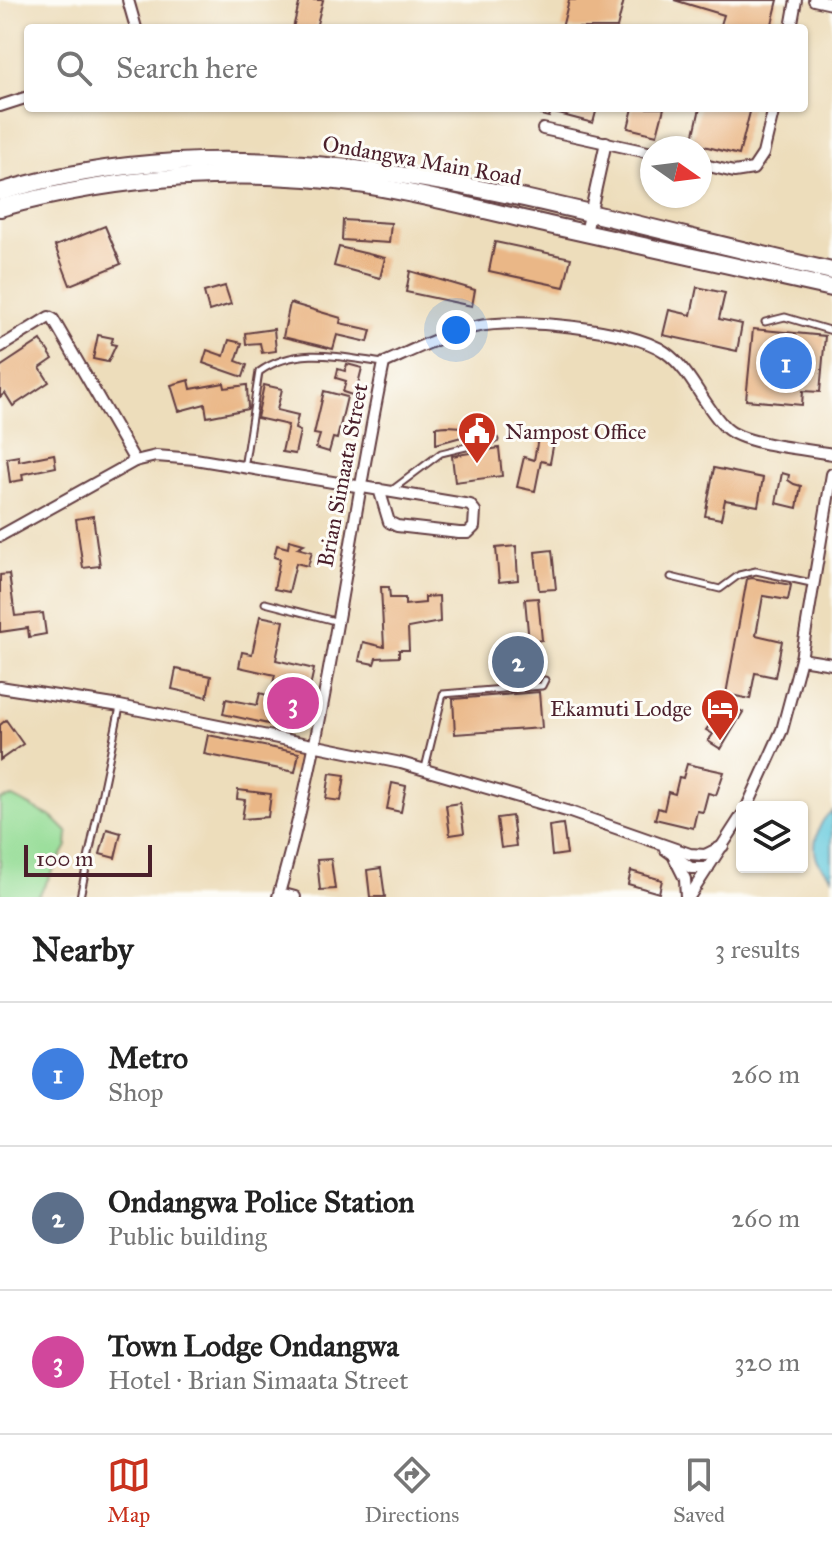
<!DOCTYPE html>
<meta charset="utf-8">
<style>
:root{--surface:#fff;--page:#f6f6f6;--text:#222;--muted:#767676;--line:#e0e0e0;--accent:#c8321e}
body{margin:0;font-family:"IM FELL Great Primer",serif;background:var(--page);color:var(--text)}
.controls{position:absolute;right:24px;bottom:24px;display:grid;overflow:hidden;border-radius:8px;box-shadow:0 2px 6px #0004}
.controls button{width:72px;height:72px;display:grid;place-items:center;padding:0;border:0;border-bottom:2px solid var(--line);background:var(--surface);color:var(--text);font:40px sans-serif}
.compass{position:absolute;left:640px;top:136px;width:72px;height:72px;border-radius:50%;background:var(--surface);box-shadow:0 2px 6px #0004;rotate:104deg}
.scale{position:absolute;left:24px;bottom:20px;width:128px;box-sizing:border-box;padding-left:8px;border:4px solid #4a1f2b;border-top:0;font-size:22px;line-height:28px;white-space:nowrap;color:#4a1f2b;-webkit-text-stroke:6px #fdfcf7;paint-order:stroke}
.you{position:absolute;left:456px;top:330px;width:28px;height:28px;margin:-20px;border:6px solid #fff;border-radius:50%;background:#1a73e8;box-shadow:0 0 0 12px #1a73e833}
.badge{display:grid;place-items:center;width:52px;height:52px;border-radius:50%;background:var(--accent);color:#fff;font-size:26px;font-weight:700}
.pin{position:absolute;translate:-50% -50%;border:4px solid #fff;box-shadow:0 2px 8px #0006}
.list{margin:0;padding:0;list-style:none}
h2{display:flex;justify-content:space-between;align-items:center;height:104px;margin:0;padding:0 32px;font-size:34px}
h2 small{font-size:26px;font-weight:400;color:var(--muted)}
.list li{display:grid;grid-template-columns:52px 1fr auto;gap:24px;align-items:center;box-sizing:border-box;height:144px;padding:0 32px;border-top:2px solid var(--line)}
.list b{display:block;font-size:30px;white-space:nowrap}
.list p{margin:0;font-size:26px;white-space:nowrap;color:var(--muted)}
.list em{font-size:26px;font-style:normal;color:var(--muted)}
.icon{flex:none;width:44px;height:44px;fill:none;stroke:currentColor;stroke-width:2;stroke-linecap:round;stroke-linejoin:round}
.map{position:relative;flex:none;width:832px;height:897px;overflow:hidden}
.search{position:absolute;background:var(--surface);box-shadow:0 2px 6px #0004;left:24px;right:24px;top:24px;height:88px;display:flex;align-items:center;gap:20px;box-sizing:border-box;padding:0 28px;border-radius:8px;color:var(--muted);font-size:30px}
.sheet{height:536px;background:var(--surface)}
nav{display:flex;justify-content:space-around;align-items:center;box-sizing:border-box;height:112px;border-top:2px solid var(--line);background:var(--surface);font-size:22px;color:var(--muted)}
nav a{display:grid;justify-items:center;gap:4px}
nav .on{color:var(--accent)}
.map>svg:first-child{display:block}
.green{fill:#96dd97;stroke:#707e61;stroke-width:2}
.water{fill:#60c8dc;stroke:#557484;stroke-width:2}
.building{fill:#eab787}
.lines{fill:none;stroke-linecap:round;stroke-linejoin:round}
.service-casing{stroke:#623c41;stroke-width:9}
.minor-casing{stroke:#623c41;stroke-width:14}
.primary-casing{stroke:#623c41;stroke-width:20}
.service{stroke:#fff;stroke-width:5}
.minor{stroke:#fff;stroke-width:10}
.primary{stroke:#fff;stroke-width:16}
.labels{text-anchor:middle;stroke-width:6;stroke-linejoin:round;paint-order:stroke}
.street-label{font-size:22px;fill:#4a1f2b;stroke:#fdfcf7}
.poi-label{font-size:22px;fill:#4a1f2b;stroke:#fdfcf7;text-anchor:start}
</style>
<div class="map">
<svg width="832" height="897" viewBox="0 0 832 897">
<rect width="100%" height="100%" fill="#fdfcf7"/>
<filter id="ink" filterUnits="userSpaceOnUse"><feTurbulence type="fractalNoise" baseFrequency=".0125" numOctaves="2"/><feDisplacementMap in="SourceGraphic" scale="16" xChannelSelector="R" yChannelSelector="G"/><feConvolveMatrix kernelMatrix="1 2 1 2 8 2 1 2 1" color-interpolation-filters="sRGB"/></filter>
<filter id="wash" filterUnits="userSpaceOnUse"><feTurbulence type="fractalNoise" baseFrequency=".006" numOctaves="4" result="noise"/><feDisplacementMap in="SourceGraphic" scale="32" xChannelSelector="R" yChannelSelector="G"/><feGaussianBlur stdDeviation="1.8" result="paint"/><feColorMatrix in="noise" values="0 0 0 0 0 0 0 0 0 0 0 0 0 0 0 0 0 1.4 0 .05"/><feComposite in="paint" operator="in"/></filter>
<g filter="url(#wash)">
<rect width="100%" height="100%" fill="#edddbb"/>
<polygon class="green" points="13,797 53,818 68,833 67,846 38,897 0,897 0,800"/>
<path class="water" d="M832,811v66c-4,-5 -11,-10 -14,-16 -8,-14 1,-41 14,-50z"/>
<g id="blocks">
<g class="building">
<polygon points="300,0 323,0 316,28 293,28"/>
<polygon points="569,0 624,0 617,28 562,28"/>
<polygon points="674,0 778,0 771,28 720,28 724,15"/>
<polygon points="543,108 597,108 593,123 551,112 549,117 541,115"/>
<polygon points="633,108 664,108 657,135 628,128"/>
<polygon points="700,108 751,108 739,155 692,143"/>
<polygon points="343,220 391,223 389,243 342,240"/>
<polygon points="105,226 121,264 70,285 55,246"/>
<polygon points="495,242 571,258 564,287 489,271"/>
<polygon points="339,247 385,258 380,278 334,266"/>
<polygon points="410,271 475,290 472,306 406,292"/>
<polygon points="225,286 231,304 209,311 204,292"/>
<polygon points="697,287 725,293 719,319 742,324 737,351 663,335 669,310 691,315"/>
<polygon points="290,303 341,318 340,323 371,330 368,342 337,335 333,349 283,337"/>
<polygon points="274,329 276,351 262,353 260,343 246,344 245,333"/>
<polygon points="753,329 825,336 820,392 803,391 802,405 746,400"/>
<polygon points="98,335 113,338 111,344 116,345 108,362 93,359"/>
<polygon points="41,340 53,359 40,368 49,382 13,406 5,393 0,397 0,367"/>
<polygon points="229,340 242,343 236,361 247,365 243,377 203,363 207,350 224,356"/>
<polygon points="347,364 362,368 355,396 343,392 346,381 336,378 338,369 345,371"/>
<polygon points="189,380 191,389 224,383 225,388 247,385 248,409 207,417 205,404 179,411 171,385"/>
<polygon points="264,385 282,389 277,410 298,415 295,429 300,431 295,454 282,452 288,425 257,418"/>
<polygon points="324,391 347,397 337,439 333,438 329,452 316,448 320,435 314,434"/>
<polygon points="447,426 463,427 465,436 436,444 436,427"/>
<polygon points="539,433 555,436 550,463 541,461 535,491 517,487 524,457 534,460"/>
<polygon points="499,448 502,476 455,482 452,456"/>
<polygon points="54,454 56,467 22,474 23,480 10,482 7,458 19,456 19,461"/>
<polygon points="714,468 763,478 758,506 725,500 721,519 705,516"/>
<polygon points="782,473 789,475 788,480 794,484 801,486 797,508 776,503"/>
<polygon points="93,516 100,566 83,568 76,519"/>
<polygon points="289,540 304,544 297,548 312,552 308,566 296,563 289,592 274,589 280,559 274,557 277,545 288,548"/>
<polygon points="516,546 518,580 499,582 496,548"/>
<polygon points="552,550 556,589 539,590 535,552"/>
<polygon points="9,574 15,616 43,613 46,634 29,637 28,628 0,632 0,575"/>
<polygon points="752,578 791,585 788,600 763,596 756,635 782,641 775,677 755,673 750,699 726,694 747,579"/>
<polygon points="381,587 389,587 390,598 405,598 405,605 425,603 425,597 439,596 440,622 408,628 409,650 399,650 399,657 376,658 374,664 359,661 363,642 384,647"/>
<polygon points="538,598 542,640 529,642 525,599"/>
<polygon points="260,616 284,621 276,660 314,669 310,687 296,684 294,691 279,687 274,711 299,716 295,730 223,714 226,699 257,705 260,693 270,696 275,675 239,667 242,652 252,654"/>
<polygon points="539,666 540,678 509,680 508,668"/>
<polygon points="176,669 211,676 207,697 172,689"/>
<polygon points="539,692 542,728 455,734 453,699"/>
<polygon points="724,701 743,712 721,749 708,741 713,734 706,730 711,723 722,730 729,719 718,711"/>
<polygon points="6,720 23,744 0,760 0,725"/>
<polygon points="208,735 299,753 295,772 204,754"/>
<polygon points="687,764 724,772 716,795 708,793 703,812 697,811 693,828 655,819 658,808 664,810 668,792 675,794 679,777 683,778"/>
<polygon points="330,773 345,775 341,801 326,799"/>
<polygon points="392,783 406,786 401,812 387,809"/>
<polygon points="238,790 271,794 268,817 242,819 245,800 237,799"/>
<polygon points="460,803 464,833 450,835 446,805"/>
<polygon points="512,816 516,846 501,848 497,818"/>
<polygon points="563,824 567,854 552,856 549,826"/>
<polygon points="107,829 121,833 115,858 100,854"/>
<polygon points="331,859 335,889 320,890 317,860"/>
<polygon points="381,868 385,897 370,897 367,870"/>
<polygon points="631,871 662,880 659,893 628,884"/>
</g>
</g>
</g>
<g filter="url(#ink)">
<use href="#blocks" fill-opacity="0" stroke="#623c41" stroke-width="2"/>
<g class="lines">
<defs>
<g id="service">
<polyline points="765,322 785,317 832,331"/>
<path d="M244,468l15,-96c37,-27 82,-15 124,-9"/>
<polyline points="392,490 441,453 495,440"/>
<polyline points="671,577 720,589 739,575 756,571 811,583"/>
<polyline points="265,603 335,621"/>
<polyline points="425,768 443,694 542,686 545,680"/>
<polyline points="80,897 120,707"/>
</g>
<g id="minor">
<polyline points="128,0 136,28"/>
<polyline points="814,0 832,4"/>
<polyline points="791,28 796,0"/>
<polyline points="0,106 28,97"/>
<polyline points="543,129 652,153"/>
<polyline points="700,164 734,172 753,169 763,154 774,108"/>
<polyline points="586,233 606,142"/>
<polyline points="0,347 49,317 53,319 135,461"/>
<polyline points="0,536 135,461 156,456 195,459 470,505 475,511 474,527 468,533 459,533 397,526 389,522 379,489"/>
<polyline points="801,659 832,664"/>
<polyline points="0,687 120,706 401,763 570,812 690,854 705,855 723,846"/>
<polyline points="747,807 782,730 801,659 832,474"/>
<polyline points="665,849 691,868 708,868"/>
<polyline points="674,857 685,879 686,897"/>
<polyline points="280,893 295,897"/>
<path d="M278,897c50,-175 69,-356 106,-534 29,-13 59,-28 91,-36 40,-10 157,1 190,25 27,19 38,54 61,76 18,17 81,21 106,26"/>
<polyline points="689,897 742,815"/>
</g>
<g id="primary">
<path d="M0,192c277,-83 561,19 832,79"/>
<path d="M0,208c117,-32 245,-42 366,-23 61,10 122,26 183,40 94,21 189,42 283,63"/>
</g>
</defs>
<use href="#service" class="service-casing"/>
<use href="#minor" class="minor-casing"/>
<use href="#primary" class="primary-casing"/>
<use href="#service" class="service"/>
<use href="#minor" class="minor"/>
<use href="#primary" class="primary"/>
</g>
</g>
<defs>
<symbol id="civic-pin" viewBox="-11 -11 22 30"><path d="M0 17L-7.5 6A9.5 9.5 0 1 1 7.5 6Z" fill="#c8321e" stroke="#fdfcf7"/><path d="M-.6-6.5H3V-4.5H.6V-3L4-1V1h2V6H-6V1h2V-1L-.6-3ZM-1.2 2.5V6h2.4V2.5Z" fill="#fff"/></symbol>
<symbol id="hotel-pin" viewBox="-11 -11 22 30"><path d="M0 17L-7.5 6A9.5 9.5 0 1 1 7.5 6Z" fill="#c8321e" stroke="#fdfcf7"/><path d="M-6-4.5h1.5V1H6V5H4.5V3h-9V5H-6ZM-4 0a1.8 1.8 0 1 1 3.6 0ZM.5 0V-2.5h3Q6-2.5 6 0Z" fill="#fff"/></symbol>
</defs>
<g fill-rule="evenodd">
<use href="#civic-pin" x="455" y="409" width="44" height="60"/>
<use href="#hotel-pin" x="698" y="686" width="44" height="60"/>
</g>
<g class="labels">
<g class="street-label">
<text transform="translate(422 160) rotate(10)" y="8">Ondangwa Main Road</text>
<text transform="translate(342 475) rotate(-79)" y="8">Brian Simaata Street</text>
</g>
<g class="poi-label">
<text x="505" y="439">Nampost Office</text>
<text x="692" y="716" text-anchor="end">Ekamuti Lodge</text>
</g>
</g>
</svg>
<div class="controls">
<button><svg class="icon" aria-label="layers" viewBox="0 0 24 24"><path d="M12 4l9 5-9 5-9-5zM3 14l9 5 9-5"/></svg></button>
</div>
<svg class="compass" viewBox="-18 -18 36 36"><path d="M0-13l5 13h-10z" fill="#e53935"/><path d="M0 13l5-13h-10z" fill="#767676"/></svg>
<div class="scale">100 m</div>
<div class="you"></div>
<div class="pin badge" style="left:786px;top:363px;background:#3f7fe0">1</div>
<div class="pin badge" style="left:518px;top:662px;background:#5c6f8a">2</div>
<div class="pin badge" style="left:293px;top:703px;background:#d1479c">3</div>
<div class="search"><svg class="icon" aria-label="search" viewBox="0 0 24 24"><circle cx="10" cy="10" r="6"/><path d="M15 15l6 6"/></svg>Search here</div>
</div>
<section class="sheet">
<h2>Nearby<small>3 results</small></h2>
<ul class="list">
<li><span class="badge" style="background:#3f7fe0">1</span><div><b>Metro</b><p>Shop</p></div><em>260 m</em></li>
<li><span class="badge" style="background:#5c6f8a">2</span><div><b>Ondangwa Police Station</b><p>Public building</p></div><em>260 m</em></li>
<li><span class="badge" style="background:#d1479c">3</span><div><b>Town Lodge Ondangwa</b><p>Hotel · Brian Simaata Street</p></div><em>320 m</em></li>
</ul>
</section>
<nav>
<a class="on"><svg class="icon" aria-label="map" viewBox="0 0 24 24"><path d="M3 6l6-2 6 2 6-2v14l-6 2-6-2-6 2zM9 4v14M15 6v14"/></svg>Map</a>
<a><svg class="icon" aria-label="directions" viewBox="0 0 24 24"><path d="M12 3l9 9-9 9-9-9zM9 14v-3h6M13 9l2 2-2 2"/></svg>Directions</a>
<a><svg class="icon" aria-label="saved" viewBox="0 0 24 24"><path d="M7 4h10v16l-5-4-5 4z"/></svg>Saved</a>
</nav>
